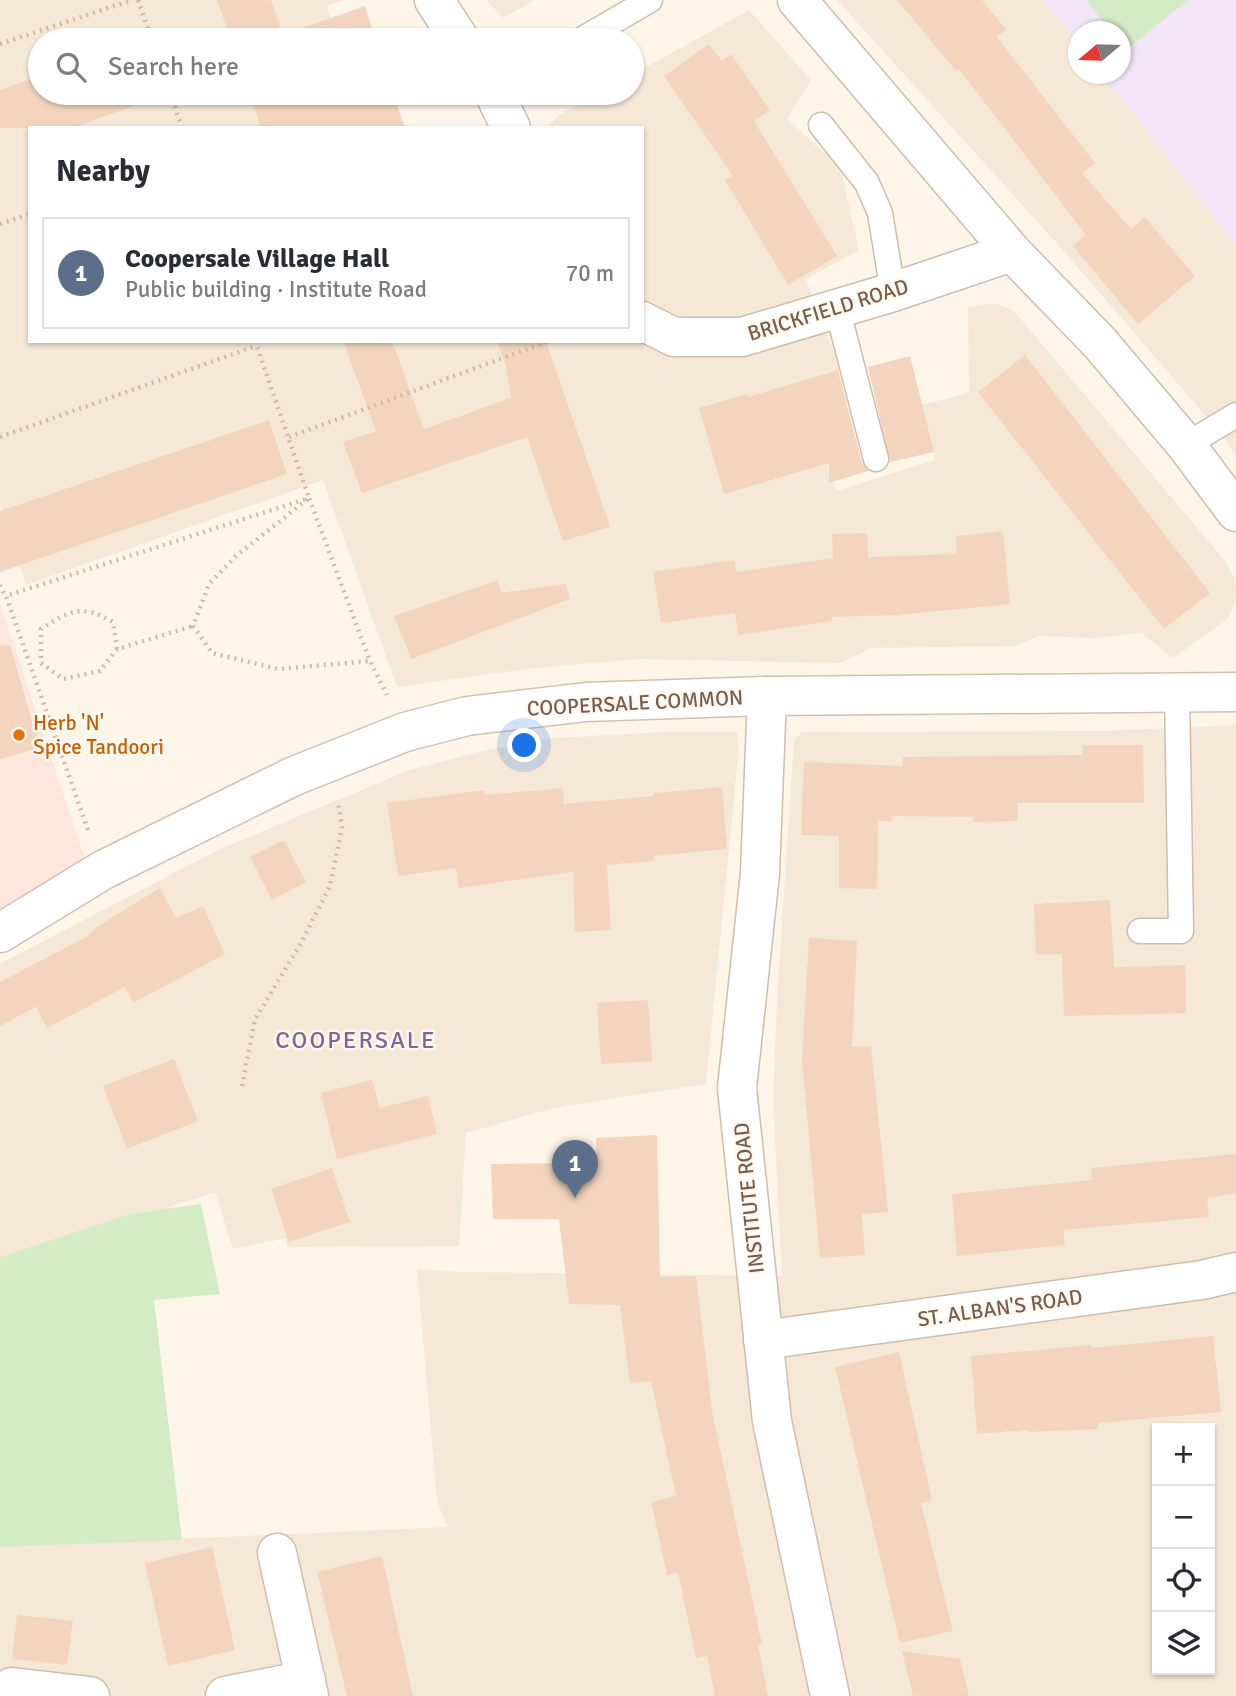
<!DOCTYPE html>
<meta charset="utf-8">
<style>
:root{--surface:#fff;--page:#f7f7f7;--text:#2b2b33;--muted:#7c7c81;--line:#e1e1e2;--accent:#ea714b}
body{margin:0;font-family:Signika,sans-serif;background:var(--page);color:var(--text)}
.controls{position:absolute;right:21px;bottom:21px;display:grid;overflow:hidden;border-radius:0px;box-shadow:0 2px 5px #0004}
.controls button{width:63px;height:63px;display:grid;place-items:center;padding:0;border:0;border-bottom:2px solid var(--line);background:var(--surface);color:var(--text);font:35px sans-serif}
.compass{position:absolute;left:1068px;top:21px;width:63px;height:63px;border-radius:50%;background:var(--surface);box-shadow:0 2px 5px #0004;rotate:251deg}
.you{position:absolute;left:525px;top:746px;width:24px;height:24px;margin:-18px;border:5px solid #fff;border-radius:50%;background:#1a73e8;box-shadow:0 0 0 10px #1a73e833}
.badge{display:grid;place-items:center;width:46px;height:46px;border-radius:50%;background:var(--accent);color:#fff;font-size:23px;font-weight:700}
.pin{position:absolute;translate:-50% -58px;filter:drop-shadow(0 2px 4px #0008)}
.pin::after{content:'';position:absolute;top:37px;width:24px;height:21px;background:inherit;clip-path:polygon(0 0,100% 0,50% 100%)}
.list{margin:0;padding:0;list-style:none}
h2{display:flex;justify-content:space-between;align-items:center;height:91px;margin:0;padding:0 28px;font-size:30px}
h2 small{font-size:23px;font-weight:400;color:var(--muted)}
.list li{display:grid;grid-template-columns:46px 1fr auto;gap:21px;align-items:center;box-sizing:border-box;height:112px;margin:0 14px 14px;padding:0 14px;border:2px solid var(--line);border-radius:0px}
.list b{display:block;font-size:26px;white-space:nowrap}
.list p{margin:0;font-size:23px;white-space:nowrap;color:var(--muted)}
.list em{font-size:23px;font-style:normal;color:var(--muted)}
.icon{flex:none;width:38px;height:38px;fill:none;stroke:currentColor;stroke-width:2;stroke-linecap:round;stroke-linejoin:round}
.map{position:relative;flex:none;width:1236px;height:1696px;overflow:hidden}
.search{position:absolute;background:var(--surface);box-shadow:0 2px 5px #0004;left:28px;top:28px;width:616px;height:77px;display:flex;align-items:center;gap:18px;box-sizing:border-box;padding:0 24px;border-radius:38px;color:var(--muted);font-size:26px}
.panel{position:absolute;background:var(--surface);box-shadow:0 2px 5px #0004;left:28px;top:126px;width:616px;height:217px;border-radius:0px}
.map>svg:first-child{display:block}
.residential{fill:#f5e8d6;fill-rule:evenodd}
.commercial{fill:#fde6dc}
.education{fill:#f2e5fa}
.green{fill:#d4ecc6}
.building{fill:#f3d5bf}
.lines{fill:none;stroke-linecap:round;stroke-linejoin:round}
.lane-casing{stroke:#d0bdad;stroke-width:27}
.street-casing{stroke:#d0bdad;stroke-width:41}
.secondary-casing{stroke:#d6c0ad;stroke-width:41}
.path{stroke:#d9b8a1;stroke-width:4.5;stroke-dasharray:2 5;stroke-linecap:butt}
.lane{stroke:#fff;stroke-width:24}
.street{stroke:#fff;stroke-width:38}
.secondary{stroke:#fff;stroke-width:38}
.food-dot{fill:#e8710a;stroke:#fff9ef;stroke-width:2.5}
.labels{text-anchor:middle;stroke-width:5;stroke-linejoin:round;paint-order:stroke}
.street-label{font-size:21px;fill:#795c4b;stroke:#fff9ef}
.food-label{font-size:21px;fill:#c56008;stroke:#fff9ef;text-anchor:start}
.quarter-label{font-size:24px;letter-spacing:2px;fill:#856395;stroke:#fff9ef}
</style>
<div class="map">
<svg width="1236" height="1696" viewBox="0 0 1236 1696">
<rect width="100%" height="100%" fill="#fdf5e8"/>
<g class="residential">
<polygon points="0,0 345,0 327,6 337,40 40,40 40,93 352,93 362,128 30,128 30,341 642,341 642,128 547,128 557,116 599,93 632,93 632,75 749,10 811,80 787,119 840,167 859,250 806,279 840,369 804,381 836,491 935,460 922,405 969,393 968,308 993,303 1013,310 1226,562 1235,580 1236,589 1236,598 1229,618 1173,658 1141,633 1094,638 1038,636 1016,646 872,648 840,663 638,659 526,669 397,687 323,480 26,585 0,505"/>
<polygon points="486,0 535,0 503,18"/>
<polygon points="837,0 1044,0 1078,44 1078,74 1102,74 1236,244 1236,456 1223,436 1061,248"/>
<path d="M1236,725v971h-1236v-149l448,-20 -11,-26 -20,-232 47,3 318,4 -9,-178 4,-96 17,-263 8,-7 302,-1zM1157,1428h53v242h-53z"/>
<polygon points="663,732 737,732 739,748 706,1084 553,1108 466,1133 459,1246 287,1247 285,1238 233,1249 215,1192 160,1210 130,1214 0,1257 0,964 216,851 407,771 485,750 555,738"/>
</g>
<polygon class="commercial" points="0,603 94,886 0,934"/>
<polygon class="education" points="1044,0 1236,0 1236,244 1102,74 1120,74 1120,32 1078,32 1078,44"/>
<g class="green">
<polygon points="1086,0 1188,0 1126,50 1121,43 1120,32 1111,31"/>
<polygon points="201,1204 220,1294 154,1300 182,1540 0,1547 0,1257 130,1214"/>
</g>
<g class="building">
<polygon points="217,0 271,0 283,35 365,6 376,40 231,40"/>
<polygon points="897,0 982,0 1006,29 997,37 1095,163 1082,173 1131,229 1145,217 1195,276 1138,324 1073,246 1086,235 959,69 956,71"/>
<polygon points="709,44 722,61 731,54 770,110 754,121 837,256 788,285 725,180 733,176 664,76"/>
<polygon points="40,76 40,93 155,93 156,98 72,128 0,128 0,90"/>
<polygon points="249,93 393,93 405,128 261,128"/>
<polygon points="343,341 392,341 424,429 511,398 506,367 497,341 546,341 610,527 563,541 527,437 362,493 343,442 376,431"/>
<polygon points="1025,355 1210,593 1164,629 978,392"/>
<polygon points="910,356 934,452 890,462 868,367"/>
<polygon points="838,370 862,463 868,471 829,483 829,463 724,494 699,408 747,394 748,397"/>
<polygon points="269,420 287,474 0,572 0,511"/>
<polygon points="1003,531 1010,604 897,615 831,617 832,621 738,635 735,613 661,623 653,572 735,560 736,572 833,558 832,534 867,533 868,557 957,554 956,536"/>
<polygon points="498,580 501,593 566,584 570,599 411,659 394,616"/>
<polygon points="10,645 40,748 0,759 0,646"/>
<polygon points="1083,745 1143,745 1144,803 1017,803 1018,821 973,822 973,817 893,816 892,821 878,821 877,889 839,888 839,836 801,835 804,762 903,766 903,757 1083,755"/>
<polygon points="722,787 727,849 653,856 654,861 607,865 611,930 575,932 573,872 459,888 456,868 398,876 387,803 484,790 485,795 563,788 564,804 654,796 654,793"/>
<polygon points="284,840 306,882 272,900 250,857"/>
<polygon points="160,888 176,918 203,906 225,954 133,1003 125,987 47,1028 36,1007 0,1026 0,982 88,936 95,928"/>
<polygon points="1110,900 1114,967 1185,965 1186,1013 1064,1016 1062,954 1036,955 1034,904"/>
<polygon points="809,938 857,941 852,1047 871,1046 888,1212 862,1214 865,1255 820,1258 802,1060"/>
<polygon points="648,1000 652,1061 601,1064 597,1003"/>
<polygon points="174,1059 198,1121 127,1149 103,1086"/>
<polygon points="372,1080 380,1108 428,1096 437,1134 337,1159 321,1093"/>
<polygon points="657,1135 660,1277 696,1276 712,1411 762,1644 758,1645 768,1696 715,1696 707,1656 696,1658 678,1572 667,1575 651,1502 676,1496 651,1381 630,1383 620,1305 569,1304 559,1219 493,1219 491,1164 597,1163 596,1138"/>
<polygon points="1236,1154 1236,1193 1207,1198 1209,1217 1063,1230 1065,1245 957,1256 952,1194 1092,1180 1091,1168"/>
<polygon points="332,1168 350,1222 289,1242 271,1189"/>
<polygon points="1213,1336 1221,1412 1098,1423 1098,1429 1029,1432 1029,1430 977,1434 971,1356 1091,1345 1091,1348"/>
<polygon points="899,1352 932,1500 921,1503 953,1631 900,1643 835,1367"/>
<polygon points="212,1547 235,1650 168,1666 145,1563"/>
<polygon points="382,1556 413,1696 347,1696 317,1572"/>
<polygon points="17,1615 73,1621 67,1665 12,1659"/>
<polygon points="902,1651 960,1659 969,1696 913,1696"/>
</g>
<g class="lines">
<defs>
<g id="lane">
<polyline points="581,40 650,0"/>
<polyline points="821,125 867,183 880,213 893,292"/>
<polyline points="837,308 876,459"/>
<polyline points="1186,445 1236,415"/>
<polyline points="1140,931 1181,931 1177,691"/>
</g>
<g id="street">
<polyline points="434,0 460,40"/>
<polyline points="797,0 1012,252 1100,343 1186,445 1236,512"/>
<polyline points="494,93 511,128"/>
<polyline points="642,321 674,337 742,337 893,292 1012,252"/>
<polyline points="767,696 760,873 737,1088 772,1421 830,1696"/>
<polyline points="763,1340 1202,1280 1236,1272"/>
<polyline points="277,1553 309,1696"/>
<polyline points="12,1687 90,1696"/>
<polyline points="225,1696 306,1680"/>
</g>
<polyline id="secondary" points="0,933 103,870 294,776 405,732 467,716 586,702 767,696 1236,692"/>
</defs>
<use href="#lane" class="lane-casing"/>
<use href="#street" class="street-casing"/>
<use href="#secondary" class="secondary-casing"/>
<g class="path">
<polyline points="138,0 152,40"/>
<polyline points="0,44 132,0"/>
<polyline points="170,93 182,128"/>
<polyline points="0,224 30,214"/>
<polyline points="255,341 309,498 236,556 209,584 193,626 212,653 278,669 370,661"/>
<polyline points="0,437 256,346"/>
<polyline points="289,437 549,341"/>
<polyline points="0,585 6,597"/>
<path d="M117,649l-4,-27c-31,-19 -44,-11 -72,7v34l22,16 37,-8 17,-22 76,-23"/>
<polyline points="88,830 6,596 309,498 370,661 387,695"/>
<polyline points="242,1086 255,1019 300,945 330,886 342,827 338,802"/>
</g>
<use href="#lane" class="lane"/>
<use href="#street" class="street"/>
<use href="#secondary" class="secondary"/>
</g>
<circle class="food-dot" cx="19" cy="735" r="7"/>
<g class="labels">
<g class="street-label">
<text transform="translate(828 310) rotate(-17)" y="7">BRICKFIELD ROAD</text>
<text transform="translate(635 703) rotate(-3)" y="7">COOPERSALE COMMON</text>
<text transform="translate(749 1198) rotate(-96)" y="7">INSTITUTE ROAD</text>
<text transform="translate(1000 1308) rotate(-8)" y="7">ST. ALBAN'S ROAD</text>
</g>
<g class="food-label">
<text x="33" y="730">Herb 'N'<tspan x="33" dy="24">Spice Tandoori</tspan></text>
</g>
<g class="quarter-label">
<text x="356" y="1048">COOPERSALE</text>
</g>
</g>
</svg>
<div class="controls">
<button>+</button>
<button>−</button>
<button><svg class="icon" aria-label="locate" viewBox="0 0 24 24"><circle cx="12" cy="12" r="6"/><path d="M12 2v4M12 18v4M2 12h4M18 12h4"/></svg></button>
<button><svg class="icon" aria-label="layers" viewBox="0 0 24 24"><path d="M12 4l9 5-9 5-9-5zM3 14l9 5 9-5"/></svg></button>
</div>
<svg class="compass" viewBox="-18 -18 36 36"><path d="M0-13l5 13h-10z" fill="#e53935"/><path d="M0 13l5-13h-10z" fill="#7c7c81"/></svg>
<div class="you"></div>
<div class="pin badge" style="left:575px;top:1198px;background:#5c6f8a">1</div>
<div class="search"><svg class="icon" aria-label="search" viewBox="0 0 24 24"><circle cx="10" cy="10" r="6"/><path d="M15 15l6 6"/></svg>Search here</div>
<section class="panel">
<h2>Nearby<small></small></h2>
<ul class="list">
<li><span class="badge" style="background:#5c6f8a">1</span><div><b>Coopersale Village Hall</b><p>Public building · Institute Road</p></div><em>70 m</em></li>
</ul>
</section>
</div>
